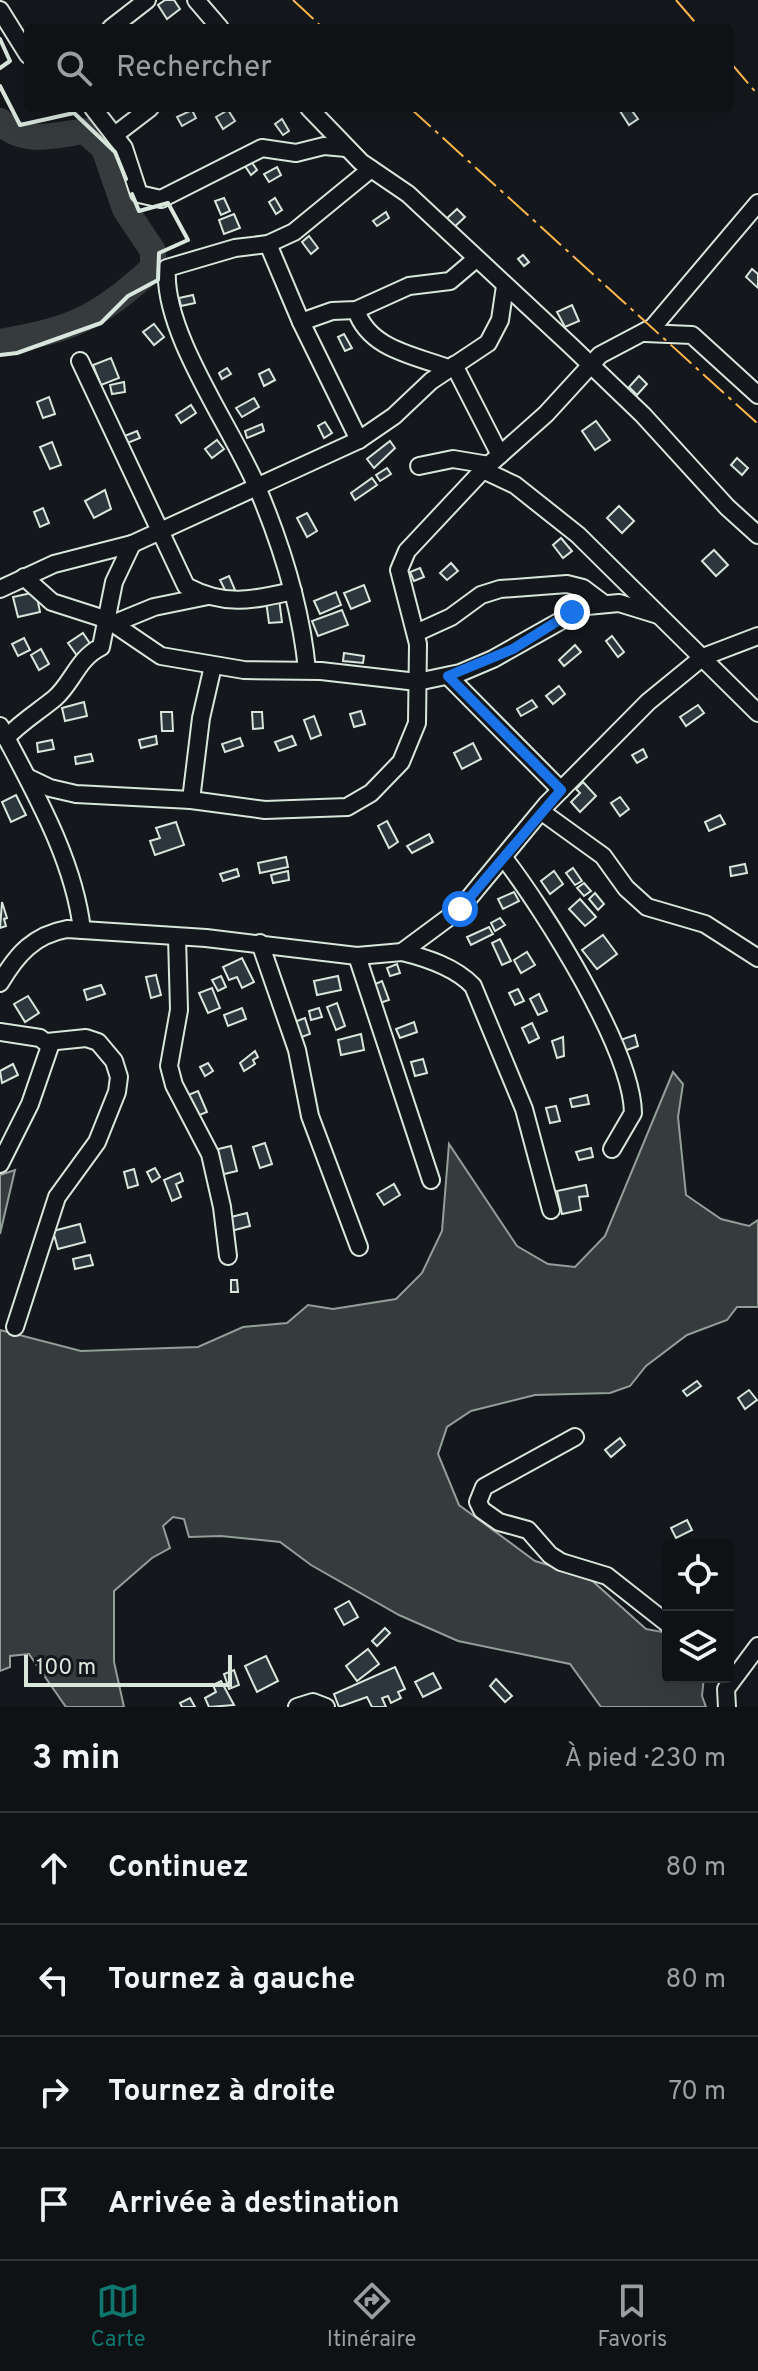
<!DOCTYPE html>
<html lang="fr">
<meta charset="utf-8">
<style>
:root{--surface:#0f1215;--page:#181b1e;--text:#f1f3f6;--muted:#9b9ea0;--line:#2f3234;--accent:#0f766e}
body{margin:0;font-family:Overpass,sans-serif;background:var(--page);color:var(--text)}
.controls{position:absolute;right:24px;bottom:24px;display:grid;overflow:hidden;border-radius:8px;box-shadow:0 8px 32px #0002}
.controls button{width:72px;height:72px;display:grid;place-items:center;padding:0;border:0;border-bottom:2px solid var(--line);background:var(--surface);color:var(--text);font:40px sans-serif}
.scale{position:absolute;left:24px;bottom:20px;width:208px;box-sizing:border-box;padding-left:8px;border:4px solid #d8e6dc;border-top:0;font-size:22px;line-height:28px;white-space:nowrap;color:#d8e6dc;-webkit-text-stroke:6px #14181c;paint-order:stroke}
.stop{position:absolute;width:24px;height:24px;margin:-18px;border:6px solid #1a73e8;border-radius:50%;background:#fff}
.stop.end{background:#1a73e8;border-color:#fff;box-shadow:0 2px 8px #0008}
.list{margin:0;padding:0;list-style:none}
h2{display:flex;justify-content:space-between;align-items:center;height:104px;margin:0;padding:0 32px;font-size:34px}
h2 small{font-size:26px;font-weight:400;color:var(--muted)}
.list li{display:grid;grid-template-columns:52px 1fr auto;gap:24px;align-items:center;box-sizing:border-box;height:112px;padding:0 32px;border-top:2px solid var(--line)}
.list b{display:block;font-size:30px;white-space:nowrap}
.list em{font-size:26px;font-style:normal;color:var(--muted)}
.icon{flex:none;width:44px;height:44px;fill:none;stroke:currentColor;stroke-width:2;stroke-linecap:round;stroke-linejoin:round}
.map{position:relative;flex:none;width:758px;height:1707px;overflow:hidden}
.search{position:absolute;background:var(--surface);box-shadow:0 8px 32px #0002;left:24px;right:24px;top:24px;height:88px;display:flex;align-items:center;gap:20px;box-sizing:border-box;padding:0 28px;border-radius:8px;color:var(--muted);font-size:30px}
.sheet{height:552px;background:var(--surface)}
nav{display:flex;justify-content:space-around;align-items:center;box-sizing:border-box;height:112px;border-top:2px solid var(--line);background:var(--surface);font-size:22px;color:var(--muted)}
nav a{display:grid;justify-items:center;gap:4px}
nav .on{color:var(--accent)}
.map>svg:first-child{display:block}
.water{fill:#363b3e;stroke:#939e99;stroke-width:2}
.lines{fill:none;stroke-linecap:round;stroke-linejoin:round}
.river{stroke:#363b3e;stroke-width:26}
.building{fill:#2c363c;stroke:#d8e6dc;stroke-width:2}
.minor-casing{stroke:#d8e6dc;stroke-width:20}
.minor{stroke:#14181c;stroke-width:16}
.wall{stroke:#d8e6dc;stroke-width:4}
.power{stroke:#ffb74d;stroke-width:2;stroke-dasharray:28 6 4 6;stroke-linecap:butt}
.route{stroke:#1a73e8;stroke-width:10}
</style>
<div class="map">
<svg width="758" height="1707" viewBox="0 0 758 1707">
<rect width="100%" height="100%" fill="#14181c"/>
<g class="water">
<polygon points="673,1072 683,1084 678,1117 686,1195 721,1219 749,1226 758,1220 758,1307 737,1307 727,1320 687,1335 646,1366 630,1386 610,1393 535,1395 471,1411 447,1427 438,1454 459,1505 535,1561 588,1577 646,1629 668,1633 668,1677 704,1677 702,1696 706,1707 601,1707 570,1664 458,1641 399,1615 311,1565 280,1542 221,1536 189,1537 184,1519 173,1517 163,1526 170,1548 152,1558 114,1591 114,1662 124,1707 66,1707 29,1654 10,1656 10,1667 0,1671 0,1330 81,1351 198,1347 243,1327 287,1323 308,1305 333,1309 396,1299 422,1273 442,1231 449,1144 517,1246 548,1264 575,1267 605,1236"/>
<polygon points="15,1170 0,1234 0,1175"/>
</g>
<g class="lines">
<path class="river" d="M0,121c20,25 57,14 85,10l19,17 21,61 28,42v17c-57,51 -79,61 -153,74"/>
</g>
<g class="building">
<polygon points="165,0 174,0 180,9 167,19 158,5"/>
<polygon points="625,108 630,108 638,119 629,125 620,111"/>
<polygon points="192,110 196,118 182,126 177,117"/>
<polygon points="228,110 235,121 223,129 216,117"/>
<polygon points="282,119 289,131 283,135 275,124"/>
<polygon points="249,158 257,170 251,175 243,163"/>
<polygon points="277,167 281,175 269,182 264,174"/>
<polygon points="224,198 230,211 221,215 215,201"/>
<polygon points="275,198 282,210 276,214 269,202"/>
<polygon points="457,209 465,217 452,229 444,221"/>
<polygon points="386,212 389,218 377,226 373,221"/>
<polygon points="234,214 240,228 224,234 219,220"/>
<polygon points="309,236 318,248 311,254 302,242"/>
<polygon points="523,255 529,262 524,266 518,259"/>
<polygon points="752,269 758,274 758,288 746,277"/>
<polygon points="193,295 195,303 181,306 179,298"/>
<polygon points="572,305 579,321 565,327 557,312"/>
<polygon points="154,324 164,337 154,345 143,332"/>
<polygon points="344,334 352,348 345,351 338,337"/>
<polygon points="111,358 119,378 101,385 93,365"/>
<polygon points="227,368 231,374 222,379 219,373"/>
<polygon points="269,369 275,380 264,386 259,374"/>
<polygon points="639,376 647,384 637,395 629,387"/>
<polygon points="124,382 125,392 112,394 110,385"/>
<polygon points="49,397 55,414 43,418 37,402"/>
<polygon points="254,398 259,407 242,417 236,408"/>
<polygon points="191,405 196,413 181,423 176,415"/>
<polygon points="596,421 610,440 595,450 582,431"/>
<polygon points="325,422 332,433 324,438 318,426"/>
<polygon points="262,424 264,431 247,438 245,431"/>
<polygon points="137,431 140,438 120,446 117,439"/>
<polygon points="217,440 224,449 212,458 205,449"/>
<polygon points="390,441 395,448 374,468 367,459"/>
<polygon points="52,442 61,465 50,469 40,447"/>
<polygon points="737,458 748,468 742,475 731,465"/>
<polygon points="387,468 391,474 380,481 376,475"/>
<polygon points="372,478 377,485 355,500 351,493"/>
<polygon points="105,490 111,509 94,518 85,501"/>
<polygon points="619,506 634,521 622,533 607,518"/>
<polygon points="43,508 49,523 40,527 34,512"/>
<polygon points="307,513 317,531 307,537 297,518"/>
<polygon points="561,538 572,551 563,558 553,545"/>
<polygon points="714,550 728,565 716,576 702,561"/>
<polygon points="451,563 458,571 447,580 440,573"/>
<polygon points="420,568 424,577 414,581 410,572"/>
<polygon points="229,576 235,590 227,594 220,580"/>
<polygon points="364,585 370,601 351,609 344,593"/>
<polygon points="36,592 40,612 18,617 13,597"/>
<polygon points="336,592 341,605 320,614 314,601"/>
<polygon points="279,599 282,622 269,623 266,601"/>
<polygon points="342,610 348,625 318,636 312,621"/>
<polygon points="83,633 93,648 78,657 68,643"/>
<polygon points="612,636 624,652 618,657 606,641"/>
<polygon points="24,638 30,650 18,656 12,644"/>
<polygon points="575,645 581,652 564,666 559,660"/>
<polygon points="41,649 49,664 39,670 31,655"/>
<polygon points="344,653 364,656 363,663 343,661"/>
<polygon points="559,686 565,694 553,704 546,696"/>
<polygon points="532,700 537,707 521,716 517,709"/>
<polygon points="84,702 87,716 65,721 62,708"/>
<polygon points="698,705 704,713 686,726 680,717"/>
<polygon points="361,711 365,724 354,727 350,714"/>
<polygon points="161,712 172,712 173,731 162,731"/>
<polygon points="252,712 262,712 263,728 253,729"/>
<polygon points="314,716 321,735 311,739 304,720"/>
<polygon points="156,736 157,744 141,748 139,740"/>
<polygon points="292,736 296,745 279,751 275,742"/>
<polygon points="240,738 243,746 225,752 222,744"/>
<polygon points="52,740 54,749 38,752 37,743"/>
<polygon points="473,743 481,759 462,769 454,753"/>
<polygon points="643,749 647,757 637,763 632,755"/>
<polygon points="91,754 93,761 76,764 75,757"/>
<polygon points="583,782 596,796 580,812 571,802 580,793 576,789"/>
<polygon points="16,795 26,815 11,822 2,802"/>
<polygon points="620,797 629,809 620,816 611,803"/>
<polygon points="720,815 725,824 709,831 705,822"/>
<polygon points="387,821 398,842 389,848 378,826"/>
<polygon points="176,822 184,845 155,855 150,841 160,838 156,828"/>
<polygon points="429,834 433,842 412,853 407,846"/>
<polygon points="286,857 288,867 260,873 258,863"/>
<polygon points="745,864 747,873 731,876 730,867"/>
<polygon points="573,868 582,881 575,885 566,873"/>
<polygon points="237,869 239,876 223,881 220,874"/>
<polygon points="288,871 289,880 273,883 271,875"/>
<polygon points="554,871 563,884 550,894 541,881"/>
<polygon points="584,883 591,891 584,896 577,888"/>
<polygon points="514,892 519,901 503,909 498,899"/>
<polygon points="595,893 604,904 598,910 589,899"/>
<polygon points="580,899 596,917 585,926 569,909"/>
<polygon points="2,902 7,918 4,919 6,926 0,928"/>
<polygon points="500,918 505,925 495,931 491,923"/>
<polygon points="489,927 493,934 471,945 467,937"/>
<polygon points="603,935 617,954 597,969 582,950"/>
<polygon points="500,939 511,961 502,965 492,943"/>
<polygon points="527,952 535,965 521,973 514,960"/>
<polygon points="242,958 254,982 242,988 237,977 229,980 223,967"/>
<polygon points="397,964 400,973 390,976 387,968"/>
<polygon points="156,975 161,995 151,998 146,977"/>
<polygon points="221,976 226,987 218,991 212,980"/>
<polygon points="338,976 341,990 317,995 314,981"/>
<polygon points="382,981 389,1000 380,1003 373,985"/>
<polygon points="101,985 105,994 87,1000 84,990"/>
<polygon points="212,988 220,1008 208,1013 199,993"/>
<polygon points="518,989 524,1001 515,1005 509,993"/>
<polygon points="539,994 547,1011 538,1015 530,999"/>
<polygon points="28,996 39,1013 25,1022 14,1004"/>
<polygon points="337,1003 345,1026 336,1030 327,1007"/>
<polygon points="242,1008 246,1019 228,1026 224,1015"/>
<polygon points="319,1008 322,1017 311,1020 309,1011"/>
<polygon points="305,1018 310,1034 299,1038 294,1022"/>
<polygon points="414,1022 417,1032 400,1038 396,1029"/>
<polygon points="532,1023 539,1038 529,1043 522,1028"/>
<polygon points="361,1034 364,1050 341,1055 338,1040"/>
<polygon points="635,1035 638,1046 624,1051 620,1040"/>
<polygon points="563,1037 564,1056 557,1058 552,1041"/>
<polygon points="255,1051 258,1057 253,1060 255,1064 244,1071 240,1063"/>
<polygon points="423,1059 427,1073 415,1076 411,1062"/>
<polygon points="208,1063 213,1071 205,1076 200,1067"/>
<polygon points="13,1064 18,1075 2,1083 0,1071"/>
<polygon points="198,1091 207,1112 197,1116 188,1095"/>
<polygon points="587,1095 589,1104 572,1107 570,1099"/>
<polygon points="556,1106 560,1121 550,1123 546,1108"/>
<polygon points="265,1143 272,1164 260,1168 253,1147"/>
<polygon points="231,1146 237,1171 220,1175 214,1150"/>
<polygon points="591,1148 593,1157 579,1160 576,1152"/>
<polygon points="155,1168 160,1177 152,1182 147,1172"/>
<polygon points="134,1169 138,1185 128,1188 124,1172"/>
<polygon points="180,1173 183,1181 176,1184 181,1197 172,1201 164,1180"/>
<polygon points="394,1184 400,1195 384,1205 377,1194"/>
<polygon points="586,1185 588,1196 579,1197 581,1210 562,1214 557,1191"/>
<polygon points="247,1213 250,1226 231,1231 227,1218"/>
<polygon points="80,1224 85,1242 58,1249 53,1231"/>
<polygon points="90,1255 93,1265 75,1269 73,1259"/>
<polygon points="231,1280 237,1280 238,1292 231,1292"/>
<polygon points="697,1381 701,1386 687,1396 683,1391"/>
<polygon points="749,1390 757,1400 745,1409 738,1398"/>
<polygon points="620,1438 625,1445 611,1457 605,1450"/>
<polygon points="687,1520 692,1530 676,1538 671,1528"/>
<polygon points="349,1601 358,1617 344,1625 335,1609"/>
<polygon points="385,1628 390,1633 377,1646 372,1641"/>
<polygon points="368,1649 379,1664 357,1681 346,1666"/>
<polygon points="266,1656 278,1681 257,1692 245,1666"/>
<polygon points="395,1667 405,1689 398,1692 401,1698 391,1703 388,1696 382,1698 386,1707 372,1707 367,1697 339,1707 334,1694"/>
<polygon points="234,1670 239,1685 229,1689 224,1674"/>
<polygon points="433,1673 441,1688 423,1697 415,1682"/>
<polygon points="496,1679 512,1696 505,1702 490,1686"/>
<polygon points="221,1681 234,1705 209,1707 205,1698 216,1692 213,1685"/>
<polygon points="190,1698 195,1707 182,1707 180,1703"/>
</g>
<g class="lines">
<defs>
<g id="minor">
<polyline points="196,0 220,28"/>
<polyline points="0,10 28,55"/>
<polyline points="111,28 147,0"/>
<polyline points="93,108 124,148 139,194 161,199 262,148 296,153 324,146 346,148"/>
<polyline points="309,108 361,162 408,194 570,345 643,415 727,507 758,535"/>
<polyline points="116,134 150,108"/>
<polyline points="268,244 301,322 359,440"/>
<path d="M356,310c13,39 57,45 92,58"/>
<polyline points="301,322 332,311 356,310 409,286 450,281 476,259"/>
<polyline points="645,333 692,335 758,395"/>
<path d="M80,361l106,225c39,21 67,14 107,5"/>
<polyline points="454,365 500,455"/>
<polyline points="419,466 453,459 489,465"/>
<polyline points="483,470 515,485 578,535 758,713"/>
<polyline points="24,577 52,602 108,620 161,656 244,670 321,671 417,682 460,673 493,659 587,606 619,603 658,615"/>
<polyline points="0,589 54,564 132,544 359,440 394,416 431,381 488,343 500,320 505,286"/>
<polyline points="115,623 154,607 208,596"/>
<polyline points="416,633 451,617 481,595 500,589 567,584 583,588 603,603"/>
<path d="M307,670c-6,-63 -25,-124 -50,-183 -26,-61 -95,-155 -90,-219l68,-20 33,-4 26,-12 77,-63"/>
<polyline points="448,676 561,790"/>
<path d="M0,726c33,63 74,133 82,204"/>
<path d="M6,738c15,-16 32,-26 49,-40 18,-16 23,-40 46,-51l13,-65 18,-38"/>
<polyline points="29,778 50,788 76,794 191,800 265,810 347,807 371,793 401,762 417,723 418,644 399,570 407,551 483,470 546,414 600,355 653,327 758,203"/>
<polyline points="191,800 201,718 213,666"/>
<polyline points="542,812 603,856 626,888 647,907 705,924 758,958"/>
<path d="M504,858c40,52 128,191 129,255l-21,36"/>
<polyline points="177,937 179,1010 169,1066 174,1085 210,1154 222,1207 228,1256"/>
<polyline points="260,943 297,1050 310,1116 359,1247"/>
<path d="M402,952c25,6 53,15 71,34l51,123 27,101"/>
<polyline points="357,956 431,1180"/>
<path d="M0,983c17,-29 34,-48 67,-54l139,9 151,18 45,-4 58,-43 86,-104 102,-103 55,-45 55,-21"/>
<polyline points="0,1032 40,1038 50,1046 30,1104 0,1164"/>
<polyline points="15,1327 57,1197 97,1142 117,1092 119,1077 114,1061 98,1042 86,1038 47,1042"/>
<polyline points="575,1437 484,1487 478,1502 482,1510 499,1522 528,1530 550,1555 561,1562 607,1576 668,1624"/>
<polyline points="297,1707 313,1702 326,1707"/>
<polyline points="727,1707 726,1689 758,1646"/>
</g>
</defs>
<use href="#minor" class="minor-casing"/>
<use href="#minor" class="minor"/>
<g class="wall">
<polyline points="0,39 10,61 0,68"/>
<polyline points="0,86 20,125 74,113 115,152 126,179"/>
<polyline points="0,355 17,353 101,323 128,296 158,280 159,253 188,240 168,203 139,211 132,194"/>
</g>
<g class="power">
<polyline points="293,0 323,28"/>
<polyline points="676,0 700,28"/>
<polyline points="730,62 758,95"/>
<polyline points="410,108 758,424"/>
</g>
</g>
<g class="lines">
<polyline class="route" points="460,909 561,790 448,676 513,649 572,612"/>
</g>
</svg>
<div class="controls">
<button><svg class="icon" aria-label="locate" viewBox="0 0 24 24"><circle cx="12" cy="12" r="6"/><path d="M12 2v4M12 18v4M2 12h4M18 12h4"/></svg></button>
<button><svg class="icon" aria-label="layers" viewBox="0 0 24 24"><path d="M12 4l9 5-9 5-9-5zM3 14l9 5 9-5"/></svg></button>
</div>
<div class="scale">100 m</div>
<div class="stop" style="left:460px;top:909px"></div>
<div class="stop end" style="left:572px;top:612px"></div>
<div class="search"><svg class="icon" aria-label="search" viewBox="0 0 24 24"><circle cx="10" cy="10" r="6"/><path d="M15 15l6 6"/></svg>Rechercher</div>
</div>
<section class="sheet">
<h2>3 min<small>À pied · 230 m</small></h2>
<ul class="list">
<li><svg class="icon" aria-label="ahead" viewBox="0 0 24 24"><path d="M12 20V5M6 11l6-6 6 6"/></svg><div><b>Continuez</b></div><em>80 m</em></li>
<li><svg class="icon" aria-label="left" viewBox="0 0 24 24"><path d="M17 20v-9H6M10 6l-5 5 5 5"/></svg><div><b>Tournez à gauche</b></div><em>80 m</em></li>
<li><svg class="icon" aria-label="right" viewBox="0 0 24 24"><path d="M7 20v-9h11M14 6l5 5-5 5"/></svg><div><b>Tournez à droite</b></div><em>70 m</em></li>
<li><svg class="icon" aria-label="arrive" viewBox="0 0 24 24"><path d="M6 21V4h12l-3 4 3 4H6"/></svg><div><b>Arrivée à destination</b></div></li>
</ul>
</section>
<nav>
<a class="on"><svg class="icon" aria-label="map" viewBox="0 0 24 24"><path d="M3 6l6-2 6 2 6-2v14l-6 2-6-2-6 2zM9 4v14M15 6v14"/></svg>Carte</a>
<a><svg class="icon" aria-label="directions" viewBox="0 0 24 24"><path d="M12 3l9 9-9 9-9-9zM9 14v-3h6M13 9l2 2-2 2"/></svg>Itinéraire</a>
<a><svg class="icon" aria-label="saved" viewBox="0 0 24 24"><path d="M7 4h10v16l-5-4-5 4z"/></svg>Favoris</a>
</nav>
